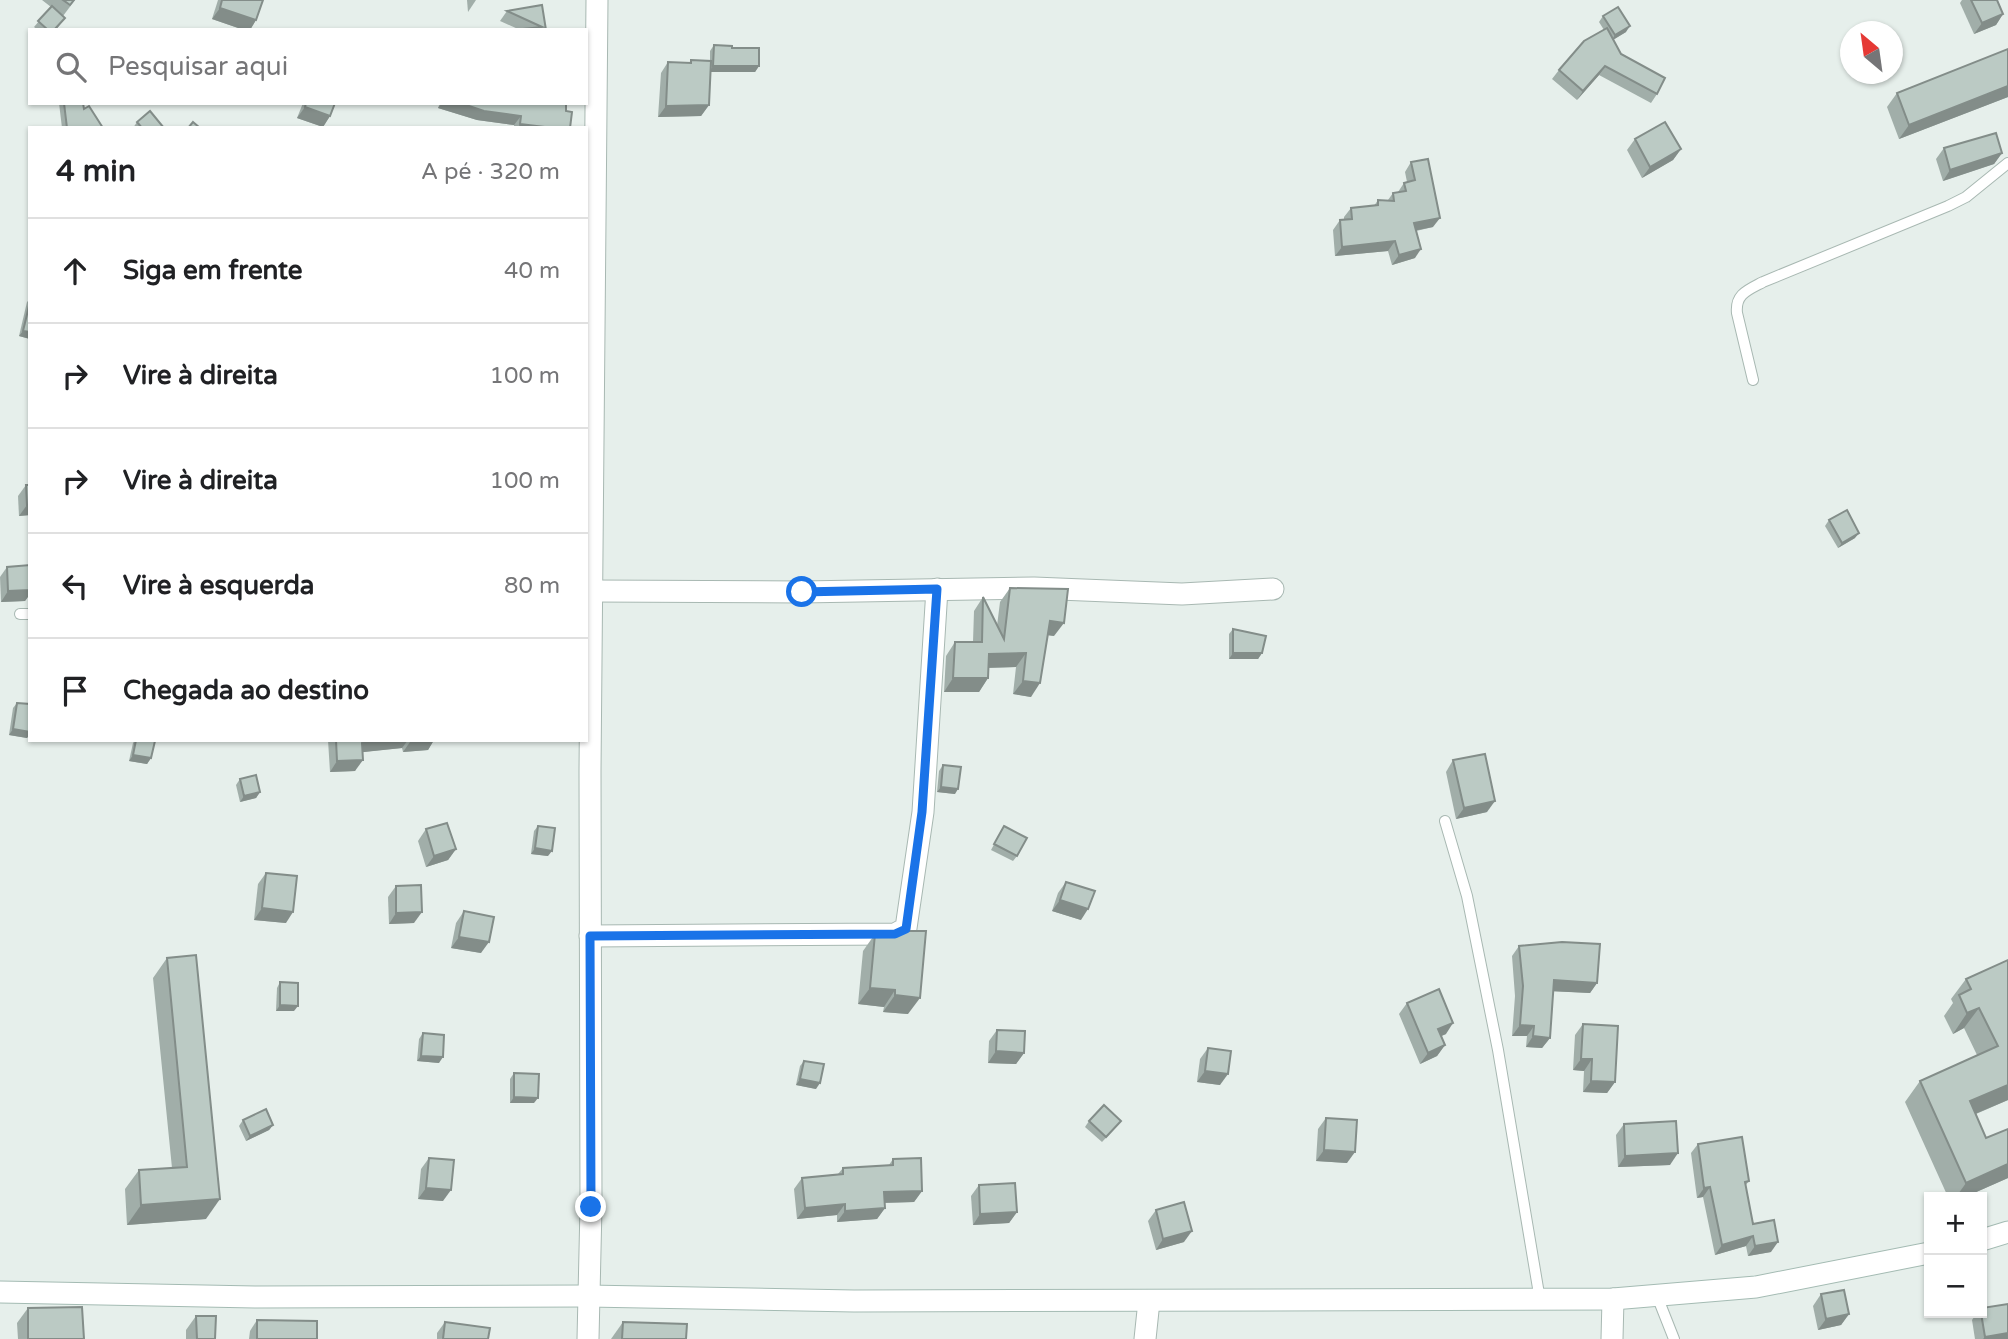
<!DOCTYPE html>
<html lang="pt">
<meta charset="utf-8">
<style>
:root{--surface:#fff;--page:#f6f6f6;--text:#202124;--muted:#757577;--line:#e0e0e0}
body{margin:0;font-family:"Varela Round",sans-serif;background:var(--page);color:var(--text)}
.controls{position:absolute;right:21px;bottom:21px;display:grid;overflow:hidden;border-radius:0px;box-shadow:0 2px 5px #0004}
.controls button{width:63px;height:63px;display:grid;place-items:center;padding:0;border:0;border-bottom:2px solid var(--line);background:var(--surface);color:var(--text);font:35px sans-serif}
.compass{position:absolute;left:1840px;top:21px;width:63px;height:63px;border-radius:50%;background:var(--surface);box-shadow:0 2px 5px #0004;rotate:331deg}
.stop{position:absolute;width:21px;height:21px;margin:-16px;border:5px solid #1a73e8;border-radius:50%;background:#fff}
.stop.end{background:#1a73e8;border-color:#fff;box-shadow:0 2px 7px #0008}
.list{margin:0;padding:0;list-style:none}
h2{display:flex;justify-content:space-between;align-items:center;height:91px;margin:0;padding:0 28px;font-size:30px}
h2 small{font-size:23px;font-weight:400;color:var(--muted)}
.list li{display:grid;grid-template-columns:46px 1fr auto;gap:21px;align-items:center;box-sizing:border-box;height:105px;padding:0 28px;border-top:2px solid var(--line)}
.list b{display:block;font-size:26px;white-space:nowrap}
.list em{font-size:23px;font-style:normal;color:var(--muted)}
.icon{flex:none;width:38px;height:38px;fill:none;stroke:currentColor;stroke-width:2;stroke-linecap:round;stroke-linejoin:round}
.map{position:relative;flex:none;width:2008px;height:1339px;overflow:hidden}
.search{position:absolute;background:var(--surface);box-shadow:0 2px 5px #0004;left:28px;top:28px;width:560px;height:77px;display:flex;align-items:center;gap:18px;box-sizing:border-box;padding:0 24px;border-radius:0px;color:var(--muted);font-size:26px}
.panel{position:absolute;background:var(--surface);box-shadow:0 2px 5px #0004;left:28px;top:126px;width:560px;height:616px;border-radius:0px}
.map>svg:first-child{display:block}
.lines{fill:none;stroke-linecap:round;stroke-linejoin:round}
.service-casing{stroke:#a8b8b2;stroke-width:12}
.minor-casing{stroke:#a8b8b2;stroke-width:23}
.secondary-casing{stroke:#a4bbb3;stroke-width:23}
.service{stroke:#fff;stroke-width:10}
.minor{stroke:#fff;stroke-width:21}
.secondary{stroke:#fff;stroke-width:21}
.wall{fill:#a1aea9}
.shaded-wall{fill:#838d89}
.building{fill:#bbcac4;stroke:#838d89;stroke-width:2}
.route{stroke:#1a73e8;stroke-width:9}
</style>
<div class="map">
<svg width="2008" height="1339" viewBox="0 0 2008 1339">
<rect width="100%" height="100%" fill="#e6efeb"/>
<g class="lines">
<defs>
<g id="service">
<path d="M1753,380l-16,-67c-2,-19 11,-23 26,-31l185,-76 18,-9 42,-34"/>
<polyline points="20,614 30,614"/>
<polyline points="1445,821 1467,896 1498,1050 1540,1300"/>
<polyline points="1657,1296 1674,1339"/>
</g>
<g id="minor">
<polyline points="591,591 802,592 1034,588 1182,594 1273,589"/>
<polyline points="590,936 895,934 906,928 923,812 937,589"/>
<polyline points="588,1339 591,1207 590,771 597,0"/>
<polyline points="1145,1339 1149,1301"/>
<polyline points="1612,1339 1613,1299"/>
</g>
<g id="secondary">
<polyline points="1982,1240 2008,1232"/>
<polyline points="0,1292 255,1297 588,1296 854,1301 1613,1299 1756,1287 1929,1253"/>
</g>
</defs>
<use href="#service" class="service-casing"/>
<use href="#minor" class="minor-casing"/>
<use href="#secondary" class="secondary-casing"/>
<use href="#service" class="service"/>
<use href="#minor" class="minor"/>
<use href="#secondary" class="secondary"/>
</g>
<g class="wall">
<polygon points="42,0 75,0 63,16 65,18 56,30 38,30 34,27 51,7"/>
<polygon points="218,0 263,0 256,20 250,30 244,30 212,19"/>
<polygon points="467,0 476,0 468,12"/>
<polygon points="1962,0 1997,0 2003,14 1996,25 1974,34 1960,3"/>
<polygon points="542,5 546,30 518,29 500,21 507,11"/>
<polygon points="1603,16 1626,32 1613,40 1621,54 1657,94 1651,103 1599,75 1577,100 1552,79 1559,70 1604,30 1599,22"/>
<polygon points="714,45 732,48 759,66 755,72 710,72 709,105 701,116 658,117 661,73 668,62 689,63 691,60 710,61 710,51"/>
<polygon points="2008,49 2008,97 1899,139 1887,107 1897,93"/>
<polygon points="59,103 83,103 84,109 103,128 62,128"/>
<polygon points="303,103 335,103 330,116 323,127 297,118"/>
<polygon points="440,103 566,103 566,111 570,128 514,128 514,125 477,120 438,108"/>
<polygon points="137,122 164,128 133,128"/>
<polygon points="1635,139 1681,149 1673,160 1642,178 1627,150"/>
<polygon points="1944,148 2002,153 1994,164 1943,181 1936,159"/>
<polygon points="1411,162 1433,227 1416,231 1415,258 1392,265 1388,251 1335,256 1333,230 1340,220 1344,220 1344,217 1351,208 1374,206 1378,200 1388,200 1393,193 1398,192 1404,183 1407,182 1405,172"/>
<polygon points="30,299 30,339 19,336 27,302"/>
<polygon points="26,485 30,485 30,515 19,516 18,496"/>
<polygon points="1829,520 1855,538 1838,548 1825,526"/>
<polygon points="30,565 30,594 25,601 1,602 0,577 7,567"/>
<polygon points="1010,588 1054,636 1047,635 1031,697 1013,694 1016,667 989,668 988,678 979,692 944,692 946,656 955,642 973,642 974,611 983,597 997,626 1000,602"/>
<polygon points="1233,629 1262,653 1258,659 1229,659 1229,634"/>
<polygon points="17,703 30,704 30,734 27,738 9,735 13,708"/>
<polygon points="135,740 155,741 151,758 147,764 129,761 133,743"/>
<polygon points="328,740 434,740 428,750 403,752 402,748 362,752 355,771 330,772"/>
<polygon points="1453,760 1487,812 1456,819 1446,772"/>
<polygon points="943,765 955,794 937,792 939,771"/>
<polygon points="240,779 260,792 256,798 240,802 236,785"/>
<polygon points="538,826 548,856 531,854 534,831"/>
<polygon points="1004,826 1017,856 1013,861 991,850"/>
<polygon points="426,829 456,849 448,860 426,867 418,841"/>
<polygon points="266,873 286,923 254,920 258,884"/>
<polygon points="1066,882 1081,920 1052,911 1058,893"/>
<polygon points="396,886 414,923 389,924 388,897"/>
<polygon points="464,911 481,953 451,948 456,923"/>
<polygon points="899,931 908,1014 883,1012 884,1007 858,1004 863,951 875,934 895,936"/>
<polygon points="1519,946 1597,983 1590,993 1553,991 1550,1038 1542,1048 1526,1047 1527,1036 1512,1036 1515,996 1512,956"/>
<polygon points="167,958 206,1219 127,1225 125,1189 139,1170 172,1168 153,978"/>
<polygon points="2008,960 2008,1100 1976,1114 1986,1138 2008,1129 2008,1178 1965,1197 1948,1197 1905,1102 1920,1081 1977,1055 1964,1028 1953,1034 1944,1016 1953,1003 1951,999 1966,979"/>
<polygon points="280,982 294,1011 276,1011 277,988"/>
<polygon points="1407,1003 1446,1034 1441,1036 1445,1045 1437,1056 1420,1064 1399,1014"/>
<polygon points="1583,1024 1615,1082 1607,1093 1583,1092 1584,1071 1573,1070 1575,1035"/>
<polygon points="997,1030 1024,1053 1016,1064 988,1063 989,1041"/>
<polygon points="423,1033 439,1063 417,1061 419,1039"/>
<polygon points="1208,1048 1220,1085 1197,1082 1200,1059"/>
<polygon points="804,1061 816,1089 796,1085 800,1066"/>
<polygon points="514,1073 534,1103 510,1103 510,1079"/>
<polygon points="1326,1118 1347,1163 1316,1161 1318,1129"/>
<polygon points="243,1120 273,1125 269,1130 246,1141 239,1126"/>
<polygon points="1089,1121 1117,1126 1102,1142 1085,1127"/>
<polygon points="1624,1124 1670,1165 1618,1167 1616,1135"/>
<polygon points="1698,1144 1749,1181 1745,1186 1753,1224 1771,1252 1748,1256 1746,1246 1715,1255 1703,1197 1697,1198 1691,1153"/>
<polygon points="429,1158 443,1201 418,1199 421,1169"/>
<polygon points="893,1159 922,1191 914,1202 884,1203 885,1208 877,1219 837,1222 837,1215 797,1219 794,1189 802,1178 838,1174 843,1168 889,1165"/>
<polygon points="979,1185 1017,1212 1009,1223 973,1225 971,1196"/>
<polygon points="1156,1210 1184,1242 1156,1250 1148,1221"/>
<polygon points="1821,1294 1849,1314 1841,1325 1818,1330 1813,1306"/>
<polygon points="28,1308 84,1339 18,1339 17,1323"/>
<polygon points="1977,1313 1982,1313 2008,1339 1975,1339 1972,1320"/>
<polygon points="196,1316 215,1339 186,1339 186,1330"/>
<polygon points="257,1320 317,1339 249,1339 250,1331"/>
<polygon points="445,1322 488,1339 437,1339 437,1333"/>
<polygon points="623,1322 686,1339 611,1339"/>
</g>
<g class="shaded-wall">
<polygon points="220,8 256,20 250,30 244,30 212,19"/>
<polygon points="2003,14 1996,25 1974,34 1982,23"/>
<polygon points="1630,26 1626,32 1611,41 1615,35"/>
<polygon points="713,66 759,66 755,72 709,72"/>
<polygon points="1605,66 1599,75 1577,100 1583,91"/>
<polygon points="2008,86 2008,97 1899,139 1909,125"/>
<polygon points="442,103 460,103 521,116 514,125 477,120 438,108"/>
<polygon points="709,105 701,116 658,117 666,106"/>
<polygon points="305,107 330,116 323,127 297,118"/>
<polygon points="520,124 553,128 518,128"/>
<polygon points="1681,149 1673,160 1642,178 1650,167"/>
<polygon points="2002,153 1994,164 1943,181 1950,170"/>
<polygon points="1440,218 1433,227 1408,232 1414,223"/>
<polygon points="1395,241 1388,251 1335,256 1342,247"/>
<polygon points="1421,249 1415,258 1392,265 1399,255"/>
<polygon points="23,331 30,332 30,339 19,336"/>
<polygon points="27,505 30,505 30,515 19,516"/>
<polygon points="1859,533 1855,538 1838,548 1842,543"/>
<polygon points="30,590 30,594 25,601 1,602 8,591"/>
<polygon points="1050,621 1064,623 1054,636 1040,634"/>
<polygon points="1026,653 1016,667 979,668 989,654"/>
<polygon points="1233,653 1262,653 1258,659 1229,659"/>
<polygon points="953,678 988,678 979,692 944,692"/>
<polygon points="1023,681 1040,683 1031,697 1013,694"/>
<polygon points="13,729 30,732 30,734 27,738 9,735"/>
<polygon points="384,740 408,740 402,748 355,753 362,743"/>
<polygon points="424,740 434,740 428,750 403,752 410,742"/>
<polygon points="133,755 151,758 147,764 129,761"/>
<polygon points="363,760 355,771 330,772 337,761"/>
<polygon points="941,787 958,789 955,794 937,792"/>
<polygon points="260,792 256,798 240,802 244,796"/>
<polygon points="1495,801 1487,812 1456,819 1464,808"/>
<polygon points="535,848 552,851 548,856 531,854"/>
<polygon points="456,849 448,860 426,867 434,856"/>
<polygon points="1060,900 1088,909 1081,920 1052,911"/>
<polygon points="262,908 293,912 286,923 254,920"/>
<polygon points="422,912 414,923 389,924 396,913"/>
<polygon points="459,937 489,942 481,953 451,948"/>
<polygon points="1554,980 1597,983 1590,993 1547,991"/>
<polygon points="870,988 895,990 884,1007 858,1004"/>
<polygon points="895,995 920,998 908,1014 883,1012"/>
<polygon points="280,1005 298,1006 294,1011 276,1011"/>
<polygon points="1979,1008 1964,1028 1953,1034 1967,1013"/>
<polygon points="1453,1023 1446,1034 1430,1041 1438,1029"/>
<polygon points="1520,1025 1534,1026 1527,1036 1512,1036"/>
<polygon points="1533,1036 1550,1038 1542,1048 1526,1047"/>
<polygon points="1445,1045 1437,1056 1420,1064 1428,1053"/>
<polygon points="996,1051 1024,1053 1016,1064 988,1063"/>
<polygon points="421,1056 443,1057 439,1063 417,1061"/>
<polygon points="1581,1059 1592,1059 1584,1071 1573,1070"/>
<polygon points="1205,1071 1228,1074 1220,1085 1197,1082"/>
<polygon points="800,1079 820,1083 816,1089 796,1085"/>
<polygon points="1591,1081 1615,1082 1607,1093 1583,1092"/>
<polygon points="2008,1085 2008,1100 1956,1122 1970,1101"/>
<polygon points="514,1097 538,1098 534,1103 510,1103"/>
<polygon points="273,1125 269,1130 246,1141 250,1136"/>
<polygon points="1324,1150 1355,1152 1347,1163 1316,1161"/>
<polygon points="1678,1153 1670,1165 1618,1167 1625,1156"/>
<polygon points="2008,1164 2008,1178 1965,1197 1956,1197 1966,1183"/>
<polygon points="1710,1187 1703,1197 1697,1198 1704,1188"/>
<polygon points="426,1188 451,1190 443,1201 418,1199"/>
<polygon points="922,1191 914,1202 876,1203 884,1192"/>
<polygon points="220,1199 206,1219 127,1225 141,1205"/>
<polygon points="845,1204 837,1215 797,1219 805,1208"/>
<polygon points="885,1208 877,1219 837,1222 845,1211"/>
<polygon points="1017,1212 1009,1223 973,1225 980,1214"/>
<polygon points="1192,1231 1184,1242 1156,1250 1163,1239"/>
<polygon points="1753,1236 1746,1246 1715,1255 1722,1245"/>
<polygon points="1778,1242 1771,1252 1748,1256 1755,1246"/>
<polygon points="1849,1314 1841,1325 1818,1330 1826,1319"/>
<polygon points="2008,1333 2008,1339 1983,1339 1985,1337"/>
</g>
<g class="building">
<polygon points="63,0 74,0 70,5"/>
<polygon points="222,0 263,0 256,20 220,8"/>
<polygon points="1971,0 1997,0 2003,14 1982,23"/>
<polygon points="542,5 546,30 513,30 542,27 507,11"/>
<polygon points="52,6 65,18 54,30 48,30 38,21"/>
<polygon points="1618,7 1630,26 1615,35 1603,16"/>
<polygon points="1607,28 1621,54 1665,78 1657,94 1605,66 1583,91 1559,70 1584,41"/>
<polygon points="714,45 732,46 732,48 759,48 759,66 713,66"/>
<polygon points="2008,49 2008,86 1909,125 1897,93"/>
<polygon points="691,60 711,61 709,105 666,106 668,62 691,63"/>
<polygon points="64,103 83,103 84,109 89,106 103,128 67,128"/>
<polygon points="306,103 335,103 330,116 305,107"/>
<polygon points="460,103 566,103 566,111 572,112 570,128 553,128 520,124 521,116 484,111"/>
<polygon points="150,111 164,128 142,128 137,122"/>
<polygon points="193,122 200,128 188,128"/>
<polygon points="1665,122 1681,149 1650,167 1635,139"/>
<polygon points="1996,133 2002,153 1950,170 1944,148"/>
<polygon points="1428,159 1440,218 1414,223 1421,249 1399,255 1395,241 1342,247 1340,220 1352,219 1351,208 1378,205 1378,200 1394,201 1393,193 1406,191 1404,183 1415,180 1411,162"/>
<polygon points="30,302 30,332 23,331"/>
<polygon points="26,485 30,485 30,505 27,505"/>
<polygon points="1847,510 1859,533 1842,543 1829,520"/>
<polygon points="30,565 30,590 8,591 7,567"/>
<polygon points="1010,588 1068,589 1064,623 1050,621 1040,683 1023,681 1026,653 989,654 988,678 953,678 955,642 982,642 983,597 1004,639"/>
<polygon points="1233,629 1266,636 1262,653 1233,653"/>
<polygon points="17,703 30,704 30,732 13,729"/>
<polygon points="136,740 155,741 151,758 133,755"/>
<polygon points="336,740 384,740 362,743 363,760 337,761"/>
<polygon points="1485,754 1495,801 1464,808 1453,760"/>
<polygon points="943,765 961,767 958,789 941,787"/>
<polygon points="256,775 260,792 244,796 240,779"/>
<polygon points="447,823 456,849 434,856 426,829"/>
<polygon points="538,826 555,828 552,851 535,848"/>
<polygon points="1004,826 1027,838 1017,856 994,844"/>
<polygon points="266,873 297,876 293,912 262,908"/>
<polygon points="1066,882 1095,891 1088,909 1060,900"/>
<polygon points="421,885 422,912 396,913 396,886"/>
<polygon points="464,911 494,917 489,942 459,937"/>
<polygon points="899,931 926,931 920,998 895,995 895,990 870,988 875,934 898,936"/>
<polygon points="1562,942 1600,944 1597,983 1554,980 1550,1038 1533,1036 1534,1026 1520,1025 1523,986 1519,946"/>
<polygon points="196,955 220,1199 141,1205 139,1170 187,1167 167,958"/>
<polygon points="2008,960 2008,1085 1970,1101 1986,1138 2008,1129 2008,1164 1966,1183 1920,1081 1998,1046 1979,1008 1967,1013 1959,995 1971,989 1966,979"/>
<polygon points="280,982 298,983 298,1006 280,1005"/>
<polygon points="1439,989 1453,1023 1438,1029 1445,1045 1428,1053 1407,1003"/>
<polygon points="1583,1024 1618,1026 1615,1082 1591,1081 1592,1059 1581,1059"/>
<polygon points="997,1030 1025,1031 1024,1053 996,1051"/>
<polygon points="423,1033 444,1035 443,1057 421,1056"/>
<polygon points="1208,1048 1231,1051 1228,1074 1205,1071"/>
<polygon points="804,1061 824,1064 820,1083 800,1079"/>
<polygon points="514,1073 539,1074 538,1098 514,1097"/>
<polygon points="1104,1105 1121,1121 1106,1137 1089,1121"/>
<polygon points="266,1109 273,1125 250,1136 243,1120"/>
<polygon points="1326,1118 1357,1120 1355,1152 1324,1150"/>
<polygon points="1676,1121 1678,1153 1625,1156 1624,1124"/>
<polygon points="1742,1137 1749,1181 1745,1182 1753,1224 1774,1220 1778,1242 1755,1246 1753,1236 1722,1245 1710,1187 1704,1188 1698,1144"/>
<polygon points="429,1158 454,1160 451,1190 426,1188"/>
<polygon points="921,1158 922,1191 884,1192 885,1208 845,1211 845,1204 805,1208 802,1178 843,1174 843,1168 893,1165 893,1159"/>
<polygon points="1015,1183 1017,1212 980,1214 979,1185"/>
<polygon points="1184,1202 1192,1231 1163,1239 1156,1210"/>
<polygon points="1844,1290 1849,1314 1826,1319 1821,1294"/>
<polygon points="2008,1304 2008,1333 1985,1337 1981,1313 1982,1313 1982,1308"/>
<polygon points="82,1307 84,1339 28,1339 28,1308"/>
<polygon points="196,1316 216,1316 215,1339 197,1339"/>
<polygon points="257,1320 317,1321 317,1339 257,1339"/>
<polygon points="445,1322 490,1328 488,1339 443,1339"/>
<polygon points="623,1322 687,1324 686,1339 622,1339"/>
</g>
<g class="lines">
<polyline class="route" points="591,1207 590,936 895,934 906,929 922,812 937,589 802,592"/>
</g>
</svg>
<div class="controls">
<button>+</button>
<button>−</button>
</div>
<svg class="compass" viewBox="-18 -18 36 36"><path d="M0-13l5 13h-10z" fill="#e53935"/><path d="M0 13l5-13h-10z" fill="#757577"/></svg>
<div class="stop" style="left:802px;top:592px"></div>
<div class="stop end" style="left:591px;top:1207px"></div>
<div class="search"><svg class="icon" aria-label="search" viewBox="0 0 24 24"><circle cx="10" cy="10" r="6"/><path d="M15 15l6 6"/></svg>Pesquisar aqui</div>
<section class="panel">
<h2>4 min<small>A pé · 320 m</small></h2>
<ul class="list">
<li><svg class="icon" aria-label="ahead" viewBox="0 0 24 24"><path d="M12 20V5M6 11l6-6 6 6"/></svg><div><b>Siga em frente</b></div><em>40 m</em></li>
<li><svg class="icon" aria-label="right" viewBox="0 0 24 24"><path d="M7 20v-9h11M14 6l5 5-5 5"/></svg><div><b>Vire à direita</b></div><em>100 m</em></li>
<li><svg class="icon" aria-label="right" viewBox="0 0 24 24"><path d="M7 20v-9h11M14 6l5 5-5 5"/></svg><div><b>Vire à direita</b></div><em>100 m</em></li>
<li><svg class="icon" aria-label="left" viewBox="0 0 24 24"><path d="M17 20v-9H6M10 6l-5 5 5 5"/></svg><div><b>Vire à esquerda</b></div><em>80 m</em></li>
<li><svg class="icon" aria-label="arrive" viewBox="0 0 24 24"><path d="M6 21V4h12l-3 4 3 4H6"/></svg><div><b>Chegada ao destino</b></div></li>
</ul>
</section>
</div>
